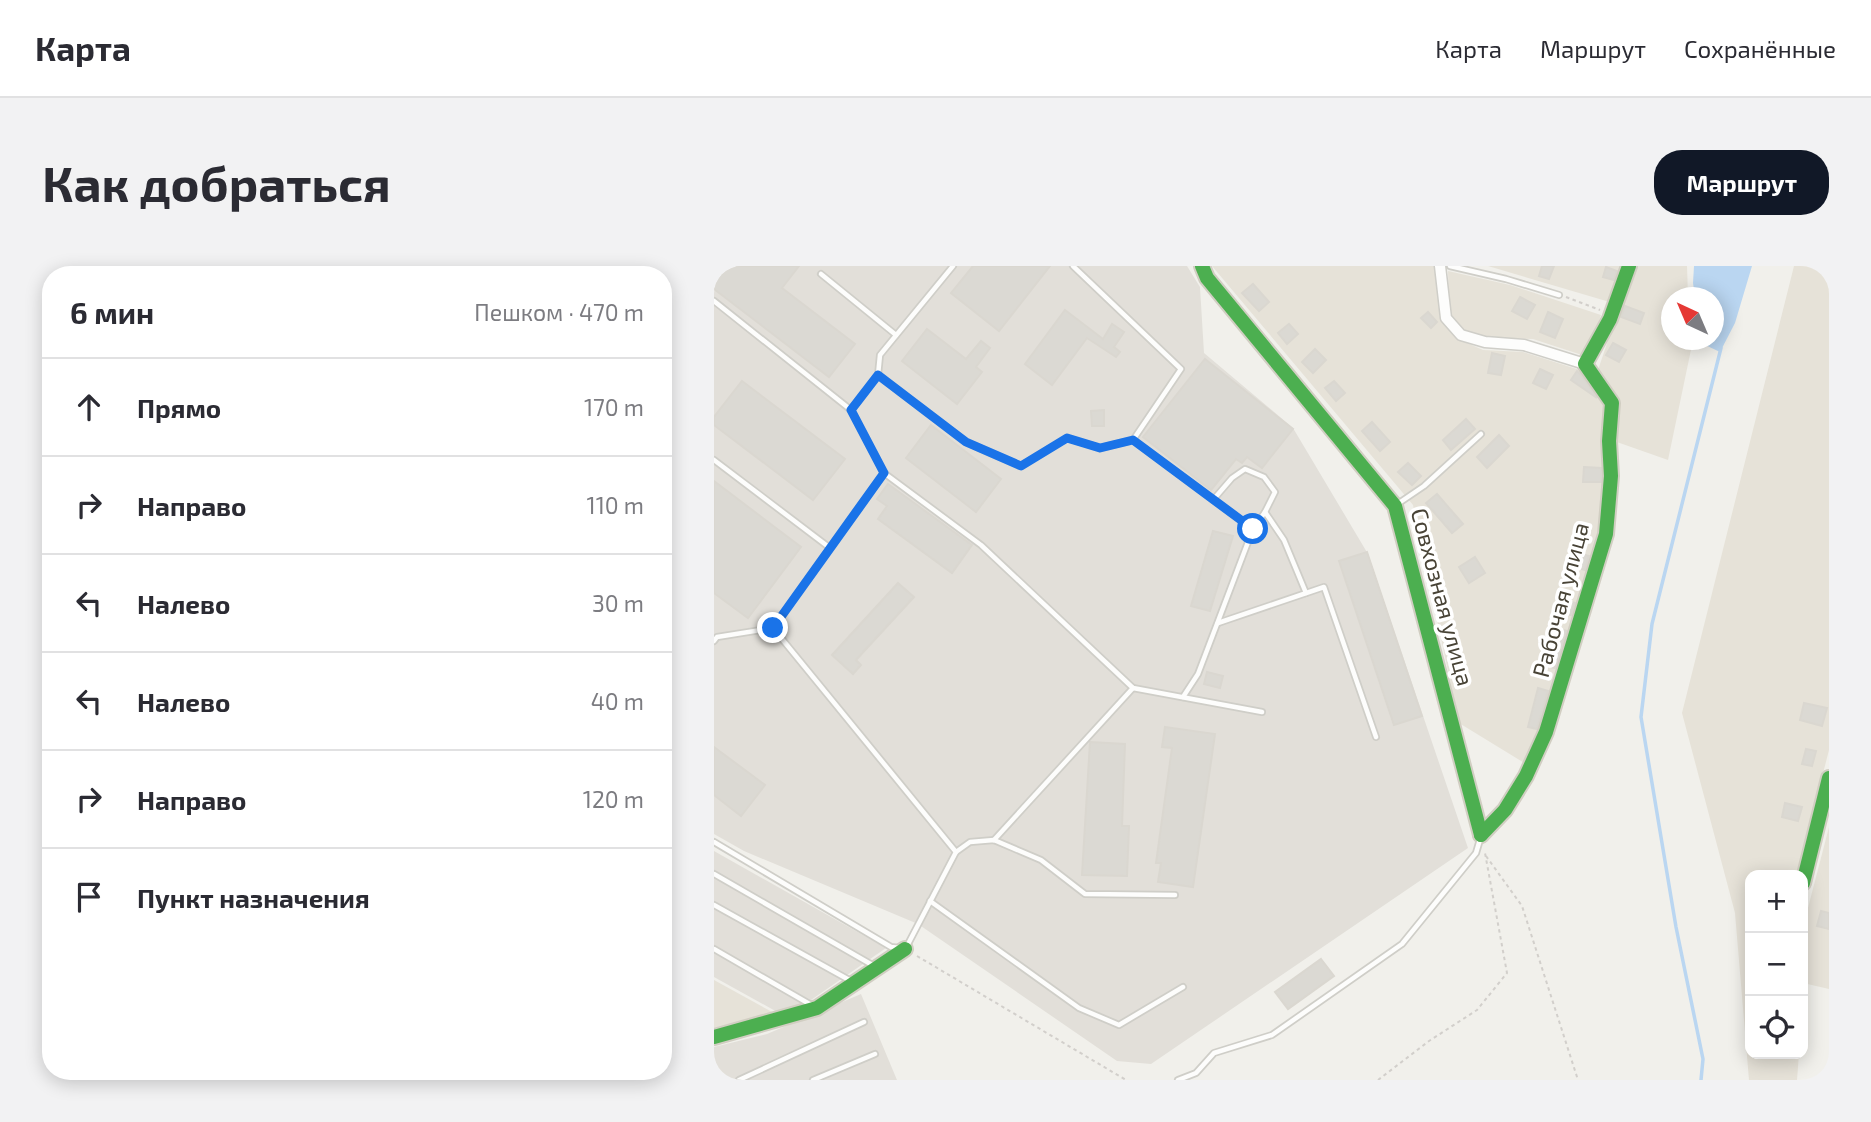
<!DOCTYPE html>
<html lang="ru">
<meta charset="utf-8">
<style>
:root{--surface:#fff;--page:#f2f2f3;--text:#2b2b33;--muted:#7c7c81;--line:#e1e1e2;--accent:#111827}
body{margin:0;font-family:"Exo 2",sans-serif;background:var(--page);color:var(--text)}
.controls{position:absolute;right:21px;bottom:21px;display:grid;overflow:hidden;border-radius:14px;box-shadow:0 4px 18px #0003}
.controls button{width:63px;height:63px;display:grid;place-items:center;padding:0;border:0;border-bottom:2px solid var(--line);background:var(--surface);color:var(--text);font:35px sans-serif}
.compass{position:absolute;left:947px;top:21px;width:63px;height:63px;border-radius:50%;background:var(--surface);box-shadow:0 4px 18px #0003;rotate:316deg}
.stop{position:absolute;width:21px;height:21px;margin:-16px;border:5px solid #1a73e8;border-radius:50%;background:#fff}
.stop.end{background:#1a73e8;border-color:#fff;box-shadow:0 2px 7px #0008}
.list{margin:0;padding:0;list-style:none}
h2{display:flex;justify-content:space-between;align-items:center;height:91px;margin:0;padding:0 28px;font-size:30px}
h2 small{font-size:23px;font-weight:400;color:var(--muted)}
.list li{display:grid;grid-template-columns:46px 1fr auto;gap:21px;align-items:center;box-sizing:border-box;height:98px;padding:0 28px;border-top:2px solid var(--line)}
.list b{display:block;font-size:26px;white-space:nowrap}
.list em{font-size:23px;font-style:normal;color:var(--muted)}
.icon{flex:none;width:38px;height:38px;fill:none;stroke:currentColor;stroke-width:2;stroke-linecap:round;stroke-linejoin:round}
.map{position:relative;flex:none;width:1115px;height:814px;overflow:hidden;border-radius:28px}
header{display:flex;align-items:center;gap:42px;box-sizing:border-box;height:98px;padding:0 35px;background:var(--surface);border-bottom:2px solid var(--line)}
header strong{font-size:33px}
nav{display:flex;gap:38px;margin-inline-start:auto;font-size:24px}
.intro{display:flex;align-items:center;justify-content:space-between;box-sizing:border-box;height:168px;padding:0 42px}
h1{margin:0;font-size:49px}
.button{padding:18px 32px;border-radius:28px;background:var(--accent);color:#fff;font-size:24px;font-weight:700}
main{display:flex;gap:42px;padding:0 42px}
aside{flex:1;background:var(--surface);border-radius:28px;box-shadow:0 4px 18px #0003}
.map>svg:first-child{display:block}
.residential{fill:#e6e2d8}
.industrial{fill:#e2dfd9}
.water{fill:#bad6f1}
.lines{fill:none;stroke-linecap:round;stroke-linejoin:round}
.stream{stroke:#bad6f1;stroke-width:3.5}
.building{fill:#dbd9d3;stroke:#dad7d0;stroke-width:2}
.lane-casing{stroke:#cfcec8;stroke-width:8}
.street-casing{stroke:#cfcec8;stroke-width:13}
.fast-casing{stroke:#d1cec2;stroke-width:18}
.path{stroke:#d2cfcb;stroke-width:2;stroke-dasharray:3.5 3.5;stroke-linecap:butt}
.lane{stroke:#fdfdfc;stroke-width:4.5}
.street{stroke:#fdfdfc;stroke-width:10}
.fast{stroke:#4caf50;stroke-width:14}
.route{stroke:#1a73e8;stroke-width:9}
.labels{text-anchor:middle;stroke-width:7;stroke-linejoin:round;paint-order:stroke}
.street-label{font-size:23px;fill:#484336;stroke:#fff}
</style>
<header>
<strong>Карта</strong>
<nav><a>Карта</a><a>Маршрут</a><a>Сохранённые</a></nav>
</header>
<div class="intro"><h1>Как добраться</h1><a class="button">Маршрут</a></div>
<main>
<aside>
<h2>6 мин<small>Пешком · 470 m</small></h2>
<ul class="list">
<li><svg class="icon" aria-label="ahead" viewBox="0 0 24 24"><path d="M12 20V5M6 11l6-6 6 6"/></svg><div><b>Прямо</b></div><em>170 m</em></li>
<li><svg class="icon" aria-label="right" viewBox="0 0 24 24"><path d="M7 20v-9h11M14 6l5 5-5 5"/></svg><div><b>Направо</b></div><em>110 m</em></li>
<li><svg class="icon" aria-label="left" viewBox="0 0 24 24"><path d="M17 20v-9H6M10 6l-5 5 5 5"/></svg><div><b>Налево</b></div><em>30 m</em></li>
<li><svg class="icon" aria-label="left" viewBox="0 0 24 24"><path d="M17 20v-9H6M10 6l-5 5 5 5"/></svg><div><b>Налево</b></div><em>40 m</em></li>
<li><svg class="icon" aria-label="right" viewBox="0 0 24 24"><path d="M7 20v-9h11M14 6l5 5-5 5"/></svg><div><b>Направо</b></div><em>120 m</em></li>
<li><svg class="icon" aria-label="arrive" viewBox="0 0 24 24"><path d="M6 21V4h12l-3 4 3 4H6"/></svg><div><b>Пункт назначения</b></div></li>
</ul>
</aside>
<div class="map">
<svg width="1115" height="814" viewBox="0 0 1115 814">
<rect width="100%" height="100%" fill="#f1f0eb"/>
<g class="residential">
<polygon points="498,0 721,0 726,53 742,72 769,84 809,86 872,106 893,136 891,204 885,264 828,468 812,498 745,457 699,239"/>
<polygon points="774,0 911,0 899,37"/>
<polygon points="919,0 973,0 974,31 958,32 958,74 979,74 954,194 900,175 883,107"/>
<polygon points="1080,0 1115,0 1115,484 1083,609 1036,609 1036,788 1085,788 1083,814 1035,814 1021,647 968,447"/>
<polygon points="734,5 796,19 887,49 878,76 868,89 819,73 772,72 749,64 735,48"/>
<polygon points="1115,561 1115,723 1089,717 1089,661"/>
<polygon points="0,714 60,747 0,762"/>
</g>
<g class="industrial">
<polygon points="0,0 473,0 486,21 490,87 579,162 654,288 754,582 437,798 403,795 204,658 30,585 0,568"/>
<polygon points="0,585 172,682 84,743 65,747 0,711"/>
<polygon points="147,728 183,814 0,814 0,781 53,768"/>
</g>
<polygon class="water" points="980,0 1038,0 1021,57 1006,86 987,77 987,74 1000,74 1000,32 981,31 979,17"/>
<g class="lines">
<polyline class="stream" points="987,814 989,793 962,661 927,451 938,358 1007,82"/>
</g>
<g class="building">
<polygon points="0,0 85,0 68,22 141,78 115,111 0,23"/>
<polygon points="259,0 336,0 285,65 237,27"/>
<polygon points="828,0 840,0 835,13 825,10"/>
<polygon points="892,1 903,5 900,14 889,11"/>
<polygon points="539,18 555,36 545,45 528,27"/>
<polygon points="806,31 821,39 813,53 798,45"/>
<polygon points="911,40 930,47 926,58 907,51"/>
<polygon points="351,44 389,73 398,58 410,66 400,81 406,86 402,91 373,72 338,119 311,98"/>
<polygon points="714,46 723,56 717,62 707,52"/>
<polygon points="834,46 849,53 841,72 826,66"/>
<polygon points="575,58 584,68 573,78 564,67"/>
<polygon points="213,63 252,93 267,75 276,82 262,101 268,106 243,138 188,95"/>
<polygon points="899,77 912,84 905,96 892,89"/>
<polygon points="601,83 612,94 599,107 588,96"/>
<polygon points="778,87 791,90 787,109 774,107"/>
<polygon points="491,93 579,163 548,202 533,191 528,197 522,193 497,224 429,171"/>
<polygon points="826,103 839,109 832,123 819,117"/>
<polygon points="863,105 868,110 883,132 857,114"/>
<polygon points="28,115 131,193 99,234 0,159 0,151"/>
<polygon points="620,115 631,127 622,135 611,122"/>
<polygon points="390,144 390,160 378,160 377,145"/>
<polygon points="752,153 761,163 737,184 729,174"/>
<polygon points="658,156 676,176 666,185 648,165"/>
<polygon points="217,159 287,213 262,246 192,192"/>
<polygon points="785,169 795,180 773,202 763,191"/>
<polygon points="694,197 707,210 698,219 684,206"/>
<polygon points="870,201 887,202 887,216 869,216"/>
<polygon points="0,215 87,281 34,352 0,327"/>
<polygon points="174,218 258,279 238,307 164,253 173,240 163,233"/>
<polygon points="723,228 749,258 738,267 712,237"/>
<polygon points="499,265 519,270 496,345 477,340"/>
<polygon points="653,286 708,450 680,459 625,295"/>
<polygon points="863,287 875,290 871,304 860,301"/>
<polygon points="761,291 771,307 755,317 745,301"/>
<polygon points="184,317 200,331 142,394 147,399 139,408 118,389"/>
<polygon points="844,332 861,337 857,349 840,345"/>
<polygon points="841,362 853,365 841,402 832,400"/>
<polygon points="493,406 509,410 506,422 490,418"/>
<polygon points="824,422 834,425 823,463 814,461"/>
<polygon points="1090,437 1113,442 1108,460 1086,454"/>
<polygon points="451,461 501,468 479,621 444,616 447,597 442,597 458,482 448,481"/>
<polygon points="376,476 411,478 408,560 415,560 413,610 368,609"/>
<polygon points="0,481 51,519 27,550 0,529"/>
<polygon points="1092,483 1102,485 1098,500 1088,498"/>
<polygon points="1071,537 1088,541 1084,555 1068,551"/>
<polygon points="1107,645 1115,647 1115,663 1103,660"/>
<polygon points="607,693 620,710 574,743 561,726"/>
</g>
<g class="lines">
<defs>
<g id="lane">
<polyline points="736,0 792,13 845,29"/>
<polyline points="107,8 182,69"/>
<polyline points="0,35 137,144 164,109 166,89 239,0"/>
<polyline points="164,109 252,176 307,200 353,172 386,182 419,174 467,103 359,0"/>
<polyline points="137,144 170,207 59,362 242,586 193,680"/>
<polyline points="419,174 539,263 484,408 469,431"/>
<polyline points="0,194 116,282"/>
<polyline points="170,207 267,279 419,422 548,446"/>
<polyline points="499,234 518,212 531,203 550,211 561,226 551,246 539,263"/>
<polyline points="682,239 710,220 767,168"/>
<polyline points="551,246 570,274 592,327"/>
<polyline points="504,357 610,321 662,471"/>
<polyline points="0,375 3,371 59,362"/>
<polyline points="280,574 419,422"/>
<polyline points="0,576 177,681 186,682"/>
<polyline points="242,586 256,576 280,574 327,594 371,628 461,629"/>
<polyline points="0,608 160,700"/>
<polyline points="216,635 365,742 405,759 469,721"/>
<polyline points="0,639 137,715"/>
<polyline points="0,683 99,740"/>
<polyline points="25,814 150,756"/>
<polyline points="99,814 161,788"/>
<polyline points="464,814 482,807 500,787 558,769 688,678 762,587 767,570"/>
</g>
<polyline id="street" points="726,0 732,52 747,69 771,76 810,79 871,98"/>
<g id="fast">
<polyline points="488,0 493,12 681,240 767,569"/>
<polyline points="767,569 791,544 812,510 832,466 892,268 897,210 895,175 898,137 871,98 896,53 915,0"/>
<polyline points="1089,617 1115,512"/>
<polyline points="0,771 103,742 191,683"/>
</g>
</defs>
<use href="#lane" class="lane-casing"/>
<use href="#street" class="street-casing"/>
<use href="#fast" class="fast-casing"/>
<g class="path">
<polyline points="852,31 886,44"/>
<polyline points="772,590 808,640 864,814"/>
<polyline points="203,690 412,814"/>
<polyline points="664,814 715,775 763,744 793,707 771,587"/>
</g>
<use href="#lane" class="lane"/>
<use href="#street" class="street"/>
<use href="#fast" class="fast"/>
</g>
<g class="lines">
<polyline class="route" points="59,362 170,207 137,144 164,109 252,176 307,200 353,172 386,182 419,174 539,263"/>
</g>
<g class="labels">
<g class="street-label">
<text transform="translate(728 331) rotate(75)" y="8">Совхозная улица</text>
<text transform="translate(847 334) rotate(-75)" y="8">Рабочая улица</text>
</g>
</g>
</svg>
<div class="controls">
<button>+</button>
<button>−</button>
<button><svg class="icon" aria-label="locate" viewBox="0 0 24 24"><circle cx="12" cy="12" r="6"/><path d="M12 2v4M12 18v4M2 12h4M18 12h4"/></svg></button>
</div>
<svg class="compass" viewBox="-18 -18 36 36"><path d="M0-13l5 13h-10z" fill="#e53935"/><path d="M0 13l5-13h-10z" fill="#7c7c81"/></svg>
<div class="stop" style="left:539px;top:263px"></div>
<div class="stop end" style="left:59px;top:362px"></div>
</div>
</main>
